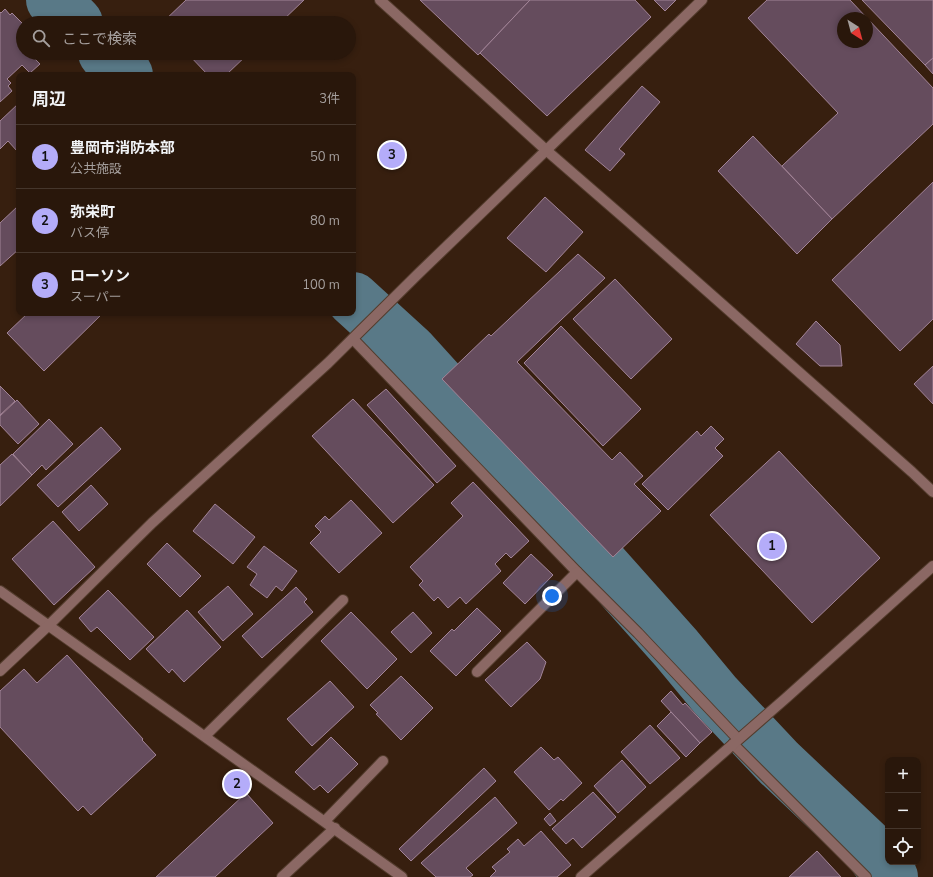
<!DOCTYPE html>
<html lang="ja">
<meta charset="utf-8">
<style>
:root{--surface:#29170b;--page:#352419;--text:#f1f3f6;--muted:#a59f9d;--line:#45362c;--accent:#b4acf9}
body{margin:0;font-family:"Nunito Sans","Noto Sans JP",sans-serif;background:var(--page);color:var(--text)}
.controls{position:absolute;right:12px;bottom:12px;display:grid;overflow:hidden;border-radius:8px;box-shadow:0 2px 6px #0003}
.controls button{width:36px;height:36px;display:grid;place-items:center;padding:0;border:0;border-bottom:1px solid var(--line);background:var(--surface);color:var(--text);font:20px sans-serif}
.compass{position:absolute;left:837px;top:12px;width:36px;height:36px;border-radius:50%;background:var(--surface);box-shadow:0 2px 6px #0003;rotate:144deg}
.you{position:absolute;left:552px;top:596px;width:14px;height:14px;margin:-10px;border:3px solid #fff;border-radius:50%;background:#1a73e8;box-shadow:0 0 0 6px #1a73e833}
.badge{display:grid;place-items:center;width:26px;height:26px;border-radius:50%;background:var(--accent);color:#111;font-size:13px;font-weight:700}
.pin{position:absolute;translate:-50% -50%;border:2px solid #fff;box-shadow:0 1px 4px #0006}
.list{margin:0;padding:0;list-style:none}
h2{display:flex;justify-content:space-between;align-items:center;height:52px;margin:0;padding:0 16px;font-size:17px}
h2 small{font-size:13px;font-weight:400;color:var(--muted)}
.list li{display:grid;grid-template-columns:26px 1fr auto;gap:12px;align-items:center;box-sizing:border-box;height:64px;padding:0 16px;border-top:1px solid var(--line)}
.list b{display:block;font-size:15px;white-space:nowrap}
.list p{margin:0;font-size:13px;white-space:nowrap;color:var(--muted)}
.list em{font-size:13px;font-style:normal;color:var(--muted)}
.icon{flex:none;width:22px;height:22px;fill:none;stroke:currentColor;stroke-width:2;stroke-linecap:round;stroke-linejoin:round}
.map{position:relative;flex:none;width:933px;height:877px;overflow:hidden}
.search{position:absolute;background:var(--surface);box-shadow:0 2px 6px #0003;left:16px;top:16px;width:340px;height:44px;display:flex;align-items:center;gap:10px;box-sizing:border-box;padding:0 14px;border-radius:22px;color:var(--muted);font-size:15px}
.panel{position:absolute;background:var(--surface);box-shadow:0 2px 6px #0003;left:16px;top:72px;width:340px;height:244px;border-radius:8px}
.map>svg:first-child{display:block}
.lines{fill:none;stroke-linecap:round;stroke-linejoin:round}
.river{stroke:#597987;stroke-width:54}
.building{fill:#654c5d;stroke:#a28498;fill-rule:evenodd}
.minor-casing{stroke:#533c2d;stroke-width:12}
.minor{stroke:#8b6864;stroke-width:10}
</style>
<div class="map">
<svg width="933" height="877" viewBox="0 0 933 877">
<rect width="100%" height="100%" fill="#371f0f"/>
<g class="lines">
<g class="river">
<polyline points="53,0 76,23"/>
<polyline points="105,53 126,75"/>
<polyline points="353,299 410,351 488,437 676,648 715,695 779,763 866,845 891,877"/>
</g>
</g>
<g class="building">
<polygon points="186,0 304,0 280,23 162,23"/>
<polygon points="420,0 530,0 478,55"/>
<polygon points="530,0 635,0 651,17 547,116 480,53"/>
<polygon points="654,0 676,0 665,11"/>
<path d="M767,0h83l83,88v36l-101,95 -50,-53 56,-53 -90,-95zM843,18h24v24h-24z"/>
<polygon points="862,0 933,0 933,58 925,65"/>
<polygon points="5,9 10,15 12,13 23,24 23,53 42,53 35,59 40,64 30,73 22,65 7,79 11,83 8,86 12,91 0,102 0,12 1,13"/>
<polygon points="187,53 249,53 226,75 208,75"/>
<polygon points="933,58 933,74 925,65"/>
<polygon points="642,86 660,102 619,149 625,154 610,171 585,150"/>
<polygon points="19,103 19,150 17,151 8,141 0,149 0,121"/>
<polygon points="753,136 832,219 797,254 718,171"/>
<polygon points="933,182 933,319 900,351 832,280"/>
<polygon points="545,197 583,232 546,272 507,238"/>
<polygon points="18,206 19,249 0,266 0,223"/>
<polygon points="578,254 605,278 517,362 612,460 620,452 643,476 634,484 661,511 613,557 442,379 489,334 491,336"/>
<polygon points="615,279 672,339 631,379 573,319"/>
<polygon points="28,313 103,313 44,371 7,333"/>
<polygon points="816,321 840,345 842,366 820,366 796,344"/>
<polygon points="561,326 641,409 603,446 524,363"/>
<polygon points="933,366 933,404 914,384"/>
<polygon points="0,386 15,401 0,415"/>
<polygon points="386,389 456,466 437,483 367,405"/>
<polygon points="353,399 434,485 393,523 312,436"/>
<polygon points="17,400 39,424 18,444 0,425 0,416"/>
<polygon points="49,419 73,444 46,470 42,465 32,475 13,454"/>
<polygon points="711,426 724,439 715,448 723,456 668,510 642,484 697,431 701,436"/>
<polygon points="101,427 121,449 58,507 37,485"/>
<polygon points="779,451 880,558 812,623 710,515"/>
<polygon points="12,454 32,475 0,506 0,465"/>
<polygon points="473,482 529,541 511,558 506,553 495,564 501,571 466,604 460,597 448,608 438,597 434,601 419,585 423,581 410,567 463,516 451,503"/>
<polygon points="91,485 108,504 79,531 62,512"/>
<polygon points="351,500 382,533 339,573 310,543 321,532 315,526 325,516 329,520"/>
<polygon points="215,504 255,537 233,564 193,531"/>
<polygon points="53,521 95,567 54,605 12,559"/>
<polygon points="167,543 201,576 180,597 147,564"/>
<polygon points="264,546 297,571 282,591 276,586 267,598 250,585 257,574 247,567"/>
<polygon points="531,554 553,575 525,604 503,583"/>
<polygon points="228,586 253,614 223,641 198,612"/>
<polygon points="296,587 307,599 304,602 313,612 262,658 242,636"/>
<polygon points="108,590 154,637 130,660 97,627 91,632 79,618"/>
<polygon points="477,608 501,631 456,676 430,651 452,629 454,631"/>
<polygon points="187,610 221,647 184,682 172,669 169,673 146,649"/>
<polygon points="351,612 397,659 367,689 321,641"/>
<polygon points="413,612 432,633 411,653 391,632"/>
<polygon points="527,642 546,662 540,679 511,707 485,680"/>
<polygon points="67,655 143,739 142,740 156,755 91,815 83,806 78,811 0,727 0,691 24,669 37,683"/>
<polygon points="401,676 433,708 401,740 376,714 378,713 370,705"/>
<polygon points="330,681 354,707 312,746 287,719"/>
<polygon points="671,691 683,705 685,703 712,732 700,743 661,701"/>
<polygon points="671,712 700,743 686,757 657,726"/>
<polygon points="650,725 680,758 650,784 621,752"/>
<polygon points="331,737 358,764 328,793 320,785 314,790 295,772"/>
<polygon points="541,747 554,760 558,757 582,783 563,801 561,799 549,810 514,772"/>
<polygon points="622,760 646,787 618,813 594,786"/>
<polygon points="484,768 496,781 411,861 399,849"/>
<polygon points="593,792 616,817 582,848 573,838 566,844 552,829"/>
<polygon points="246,793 273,823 215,877 156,877"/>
<polygon points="495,797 517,823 466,868 473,875 470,877 436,877 421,863"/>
<polygon points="550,813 556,821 550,826 544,819"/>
<polygon points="541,831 571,865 557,877 490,877 496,871 492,867 510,852 507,849 518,839 524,846"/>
<polygon points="817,851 841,877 789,877"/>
</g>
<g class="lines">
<defs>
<g id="minor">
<polyline points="380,0 490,99 546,150 629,222 912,472 933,492"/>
<polyline points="353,339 577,572 638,633 738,739"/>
<polyline points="0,591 402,877"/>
<polyline points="0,671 49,625 152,523 328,363 419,273 702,0"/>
<polyline points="477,672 577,572"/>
<polyline points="205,736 343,600"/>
<polyline points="733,744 866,877"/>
<polyline points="325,821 383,761"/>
<polyline points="282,877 335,828"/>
<polyline points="581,877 786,698 933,566"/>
</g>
</defs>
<use href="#minor" class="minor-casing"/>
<use href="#minor" class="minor"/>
</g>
</svg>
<div class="controls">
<button>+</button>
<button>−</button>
<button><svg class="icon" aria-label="locate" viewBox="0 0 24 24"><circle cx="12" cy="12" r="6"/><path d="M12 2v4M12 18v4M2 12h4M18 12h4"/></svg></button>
</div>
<svg class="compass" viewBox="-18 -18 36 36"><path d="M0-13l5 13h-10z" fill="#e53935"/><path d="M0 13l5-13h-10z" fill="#a59f9d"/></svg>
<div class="you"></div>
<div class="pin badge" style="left:772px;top:546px">1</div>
<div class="pin badge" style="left:237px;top:784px">2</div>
<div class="pin badge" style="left:392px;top:155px">3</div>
<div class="search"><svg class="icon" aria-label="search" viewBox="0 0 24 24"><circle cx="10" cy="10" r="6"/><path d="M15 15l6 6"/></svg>ここで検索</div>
<section class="panel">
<h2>周辺<small>3件</small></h2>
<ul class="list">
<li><span class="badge">1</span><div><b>豊岡市消防本部</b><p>公共施設</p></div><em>50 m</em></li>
<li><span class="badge">2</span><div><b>弥栄町</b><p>バス停</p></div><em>80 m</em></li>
<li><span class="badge">3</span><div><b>ローソン</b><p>スーパー</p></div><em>100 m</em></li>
</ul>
</section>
</div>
